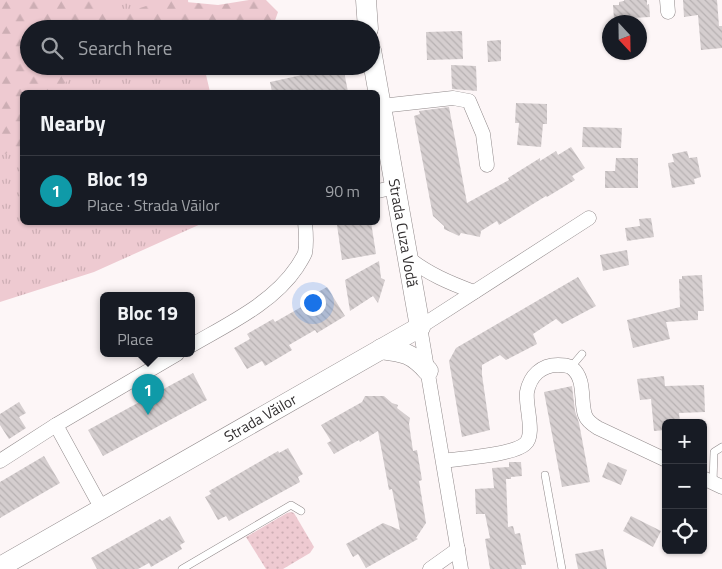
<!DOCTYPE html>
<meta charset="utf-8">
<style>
:root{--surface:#171b24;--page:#242831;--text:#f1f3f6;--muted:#9ea1a6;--line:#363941;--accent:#1a73e8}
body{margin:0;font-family:"Titillium Web",sans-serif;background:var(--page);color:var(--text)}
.controls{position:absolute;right:15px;bottom:15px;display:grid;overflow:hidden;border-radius:8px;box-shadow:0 1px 4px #0004}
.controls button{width:45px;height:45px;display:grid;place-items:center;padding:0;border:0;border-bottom:1px solid var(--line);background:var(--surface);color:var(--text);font:25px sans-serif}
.compass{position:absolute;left:602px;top:15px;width:45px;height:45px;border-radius:50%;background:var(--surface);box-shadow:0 1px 4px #0004;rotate:158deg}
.you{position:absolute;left:312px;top:302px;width:18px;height:18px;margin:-12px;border:4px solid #fff;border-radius:50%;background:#1a73e8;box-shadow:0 0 0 8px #1a73e833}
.badge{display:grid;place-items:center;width:32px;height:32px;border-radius:50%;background:var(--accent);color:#fff;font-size:16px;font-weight:700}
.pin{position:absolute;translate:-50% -41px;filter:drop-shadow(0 1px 2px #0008)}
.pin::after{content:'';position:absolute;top:26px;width:18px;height:15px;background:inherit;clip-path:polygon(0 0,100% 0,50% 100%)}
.popup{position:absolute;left:100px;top:292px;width:95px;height:65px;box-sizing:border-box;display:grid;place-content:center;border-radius:8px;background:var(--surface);filter:drop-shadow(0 1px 4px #0005);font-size:16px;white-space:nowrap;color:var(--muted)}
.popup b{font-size:19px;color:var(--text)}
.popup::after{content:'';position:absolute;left:50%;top:100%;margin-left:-10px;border:10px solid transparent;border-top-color:var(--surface)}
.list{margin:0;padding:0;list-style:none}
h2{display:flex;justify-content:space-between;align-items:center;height:65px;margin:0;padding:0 20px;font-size:21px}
h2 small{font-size:16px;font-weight:400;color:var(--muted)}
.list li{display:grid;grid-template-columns:32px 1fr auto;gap:15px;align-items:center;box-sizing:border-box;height:70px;padding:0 20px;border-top:1px solid var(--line)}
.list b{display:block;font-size:19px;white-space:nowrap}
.list p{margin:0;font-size:16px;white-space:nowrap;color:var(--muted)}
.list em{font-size:16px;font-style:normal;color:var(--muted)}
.icon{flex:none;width:28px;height:28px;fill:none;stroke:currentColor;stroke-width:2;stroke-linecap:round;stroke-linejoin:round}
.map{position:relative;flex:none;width:722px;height:569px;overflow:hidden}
.search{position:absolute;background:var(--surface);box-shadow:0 1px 4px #0004;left:20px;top:20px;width:360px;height:55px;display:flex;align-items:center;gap:12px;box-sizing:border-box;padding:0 18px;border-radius:28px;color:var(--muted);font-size:19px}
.panel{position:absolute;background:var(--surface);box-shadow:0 1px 4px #0004;left:20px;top:90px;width:360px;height:135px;border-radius:8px}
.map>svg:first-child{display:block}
.grass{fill:url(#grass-tufts)}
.forest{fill:url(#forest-firs)}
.park{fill:url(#park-dots)}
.building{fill:url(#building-back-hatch)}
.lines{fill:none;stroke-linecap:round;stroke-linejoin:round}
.lane-casing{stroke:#90898a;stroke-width:8}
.street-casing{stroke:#90898a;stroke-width:15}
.secondary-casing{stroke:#90898a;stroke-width:21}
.lane{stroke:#fff;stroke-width:7}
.street{stroke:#fff;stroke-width:14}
.secondary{stroke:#fff;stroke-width:20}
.labels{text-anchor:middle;stroke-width:4;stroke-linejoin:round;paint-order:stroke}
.street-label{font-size:15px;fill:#312e2f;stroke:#fff}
</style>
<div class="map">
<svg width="722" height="569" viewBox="0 0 722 569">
<defs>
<pattern id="grass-tufts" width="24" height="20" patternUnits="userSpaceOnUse" patternTransform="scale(1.25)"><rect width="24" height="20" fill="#eecad1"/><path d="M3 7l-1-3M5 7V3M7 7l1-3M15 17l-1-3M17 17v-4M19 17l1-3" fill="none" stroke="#cdaeb4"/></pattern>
<pattern id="forest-firs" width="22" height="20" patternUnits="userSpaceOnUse" patternTransform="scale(1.25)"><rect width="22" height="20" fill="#eecad1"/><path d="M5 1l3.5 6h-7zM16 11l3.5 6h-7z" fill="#cdaeb4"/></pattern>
<pattern id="park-dots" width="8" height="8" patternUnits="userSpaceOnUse" patternTransform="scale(1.25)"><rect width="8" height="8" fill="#eecad1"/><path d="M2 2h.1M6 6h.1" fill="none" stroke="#cdaeb4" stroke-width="1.8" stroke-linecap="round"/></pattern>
<pattern id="building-back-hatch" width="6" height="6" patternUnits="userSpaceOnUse" patternTransform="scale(1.25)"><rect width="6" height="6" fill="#d5cecf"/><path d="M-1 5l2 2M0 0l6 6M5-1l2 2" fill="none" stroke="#b7b1b2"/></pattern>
</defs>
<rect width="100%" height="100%" fill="#fdf6f7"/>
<polygon class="grass" points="0,0 188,0 190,22 29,29 29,66 204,66 210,92 22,92 22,222 203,223 94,272 0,302"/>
<polygon class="forest" points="0,0 102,0 118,15 165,0 218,5 249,0 266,0 278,12 272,29 29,29 29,66 90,66 68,80 56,92 22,92 22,147 5,154 0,154"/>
<polygon class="park" points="291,512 294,513 314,547 310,553 283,569 266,569 246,537 287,513"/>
<g class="building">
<polygon points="624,0 647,0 647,5 649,4 650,17 614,19 613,5 619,5 619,2 624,1"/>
<polygon points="683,0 717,0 719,26 722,26 722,48 701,50 698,15 684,17"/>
<polygon points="462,31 463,59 427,60 426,32"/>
<polygon points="501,40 501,61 488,62 487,41"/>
<polygon points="451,65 476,66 477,91 452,89"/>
<polygon points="343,66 348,92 272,92 270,82"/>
<polygon points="516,103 547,104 547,124 543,124 541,147 517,145 519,123 515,123"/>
<polygon points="449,107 467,203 509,180 508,178 540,158 540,161 556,151 558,155 571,147 585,168 572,176 575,180 547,197 546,196 499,225 497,221 481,231 480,237 461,233 459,236 444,229 444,226 433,216 414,116 420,114 419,111"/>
<polygon points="583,127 622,128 621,148 582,147"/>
<polygon points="687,151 689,158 697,157 701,177 694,179 695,184 672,188 668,163 674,162 672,154"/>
<polygon points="616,158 638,158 638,188 605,188 605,171 615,171"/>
<polygon points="651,218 654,237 627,241 625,228 640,226 639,219"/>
<polygon points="345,222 371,222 376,254 342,260 337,225"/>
<polygon points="627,250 629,265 603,271 600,255"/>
<polygon points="379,261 381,278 385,280 378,303 373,296 350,311 345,280"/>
<polygon points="702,275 704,311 698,311 698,320 666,322 670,339 633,348 627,320 680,307 679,279 682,279 682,276"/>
<polygon points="578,277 596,306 562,324 556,319 533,334 537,344 506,360 500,355 482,365 482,375 490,430 462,437 449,361 456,348"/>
<polygon points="327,287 345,316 317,333 315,330 289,345 292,350 265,366 262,361 247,369 234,348 250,339 247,334 273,319 275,322 303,306 300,302"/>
<polygon points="193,373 207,400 103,456 88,430"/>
<polygon points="664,376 665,386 704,385 705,412 679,413 680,423 666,423 666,430 654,431 651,399 640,400 637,379"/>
<polygon points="572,386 575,411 579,423 590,482 562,487 544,392"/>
<polygon points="365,396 384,396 392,403 398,405 397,408 410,418 409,424 413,451 417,450 422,480 419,481 426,523 416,538 418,539 366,568 358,554 353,557 346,544 383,523 400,530 392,489 389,490 378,431 360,442 359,440 334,454 327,443 331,441 321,425 362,402"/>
<polygon points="19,402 26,413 19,417 26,428 9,439 0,425 0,414"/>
<polygon points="288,448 303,474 298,477 300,482 229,521 226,516 218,520 205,497 211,494 209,491 278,451 279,453"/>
<polygon points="44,456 60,483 0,518 0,482"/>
<polygon points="509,462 521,462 522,476 511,477 511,479 506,479 508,527 513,526 515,534 520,533 526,565 521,565 522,569 490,569 485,539 490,538 485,514 476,514 475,489 494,488 492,468 509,467"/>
<polygon points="608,462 627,470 621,485 602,477"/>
<polygon points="170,516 185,542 180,545 182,549 151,567 149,563 138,569 97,569 91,558 160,519 162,521"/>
<polygon points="631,516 661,531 653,547 623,531"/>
<polygon points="603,549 607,569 578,569 575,554"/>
</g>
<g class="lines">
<defs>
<g id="lane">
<polyline points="571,367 582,354"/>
<polyline points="545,475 562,569"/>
<polyline points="713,483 714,452 722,447"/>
<polyline points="182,569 291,505 301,511"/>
</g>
<g id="street">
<polyline points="667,0 668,12"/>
<polyline points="381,106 453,98 469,101 483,134 487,165"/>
<polyline points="378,191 395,187"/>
<path d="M407,257c21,17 43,26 67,35"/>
<path d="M192,345c36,-21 81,-42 105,-78 3,-5 6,-9 8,-14 2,-10 1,-20 0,-31"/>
<polyline points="56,425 102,509"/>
<polyline points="0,461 56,425 177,354"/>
<path d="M444,461c18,-3 69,-6 81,-17 11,-9 0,-38 2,-52 3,-16 14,-27 31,-27 6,0 10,0 14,3 14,11 8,33 13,47 2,6 8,10 13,13l68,32"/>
<polyline points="703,478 722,487"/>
<polyline points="430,569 458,549"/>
<polyline points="461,569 420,327 589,218"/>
</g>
<g id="secondary">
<polyline points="366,0 368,29"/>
<path d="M381,349c23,3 31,4 47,22"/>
<path id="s1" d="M0,567l420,-240 -49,-277"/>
</g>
</defs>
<use href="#lane" class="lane-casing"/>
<use href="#street" class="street-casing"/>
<use href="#secondary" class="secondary-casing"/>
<use href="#lane" class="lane"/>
<use href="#street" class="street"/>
<use href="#secondary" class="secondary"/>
</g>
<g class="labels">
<g class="street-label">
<text transform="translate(403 233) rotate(80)" y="5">Strada Cuza Vodă</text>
<text dy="5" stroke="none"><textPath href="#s1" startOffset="300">Strada Văilor</textPath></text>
</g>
</g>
</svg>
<div class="controls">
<button>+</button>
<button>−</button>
<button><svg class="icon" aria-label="locate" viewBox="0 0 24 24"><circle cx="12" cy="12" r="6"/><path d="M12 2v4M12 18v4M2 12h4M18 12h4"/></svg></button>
</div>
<svg class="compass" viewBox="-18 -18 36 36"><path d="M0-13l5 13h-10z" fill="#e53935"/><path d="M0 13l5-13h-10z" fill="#9ea1a6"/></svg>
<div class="you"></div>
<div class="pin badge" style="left:148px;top:415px;background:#0f9aa8">1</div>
<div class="popup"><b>Bloc 19</b>Place</div>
<div class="search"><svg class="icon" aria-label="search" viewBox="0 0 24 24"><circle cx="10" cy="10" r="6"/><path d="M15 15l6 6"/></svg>Search here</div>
<section class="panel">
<h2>Nearby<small></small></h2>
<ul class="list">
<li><span class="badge" style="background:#0f9aa8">1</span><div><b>Bloc 19</b><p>Place · Strada Văilor</p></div><em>90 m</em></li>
</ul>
</section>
</div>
